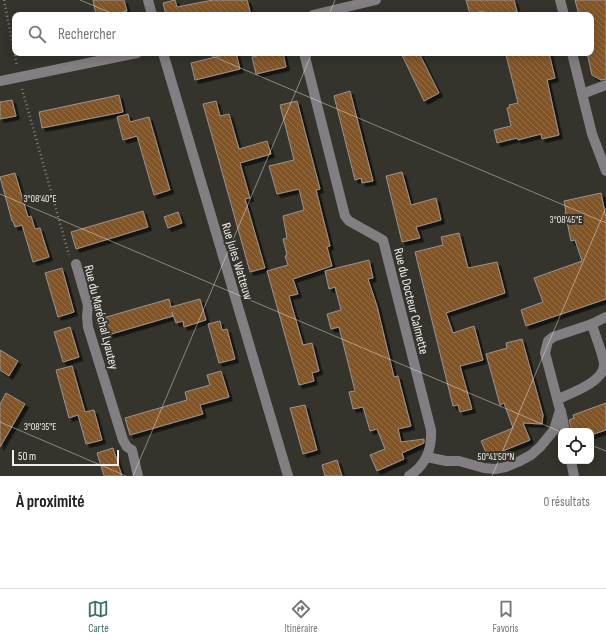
<!DOCTYPE html>
<html lang="fr">
<meta charset="utf-8">
<style>
:root{--surface:#fff;--page:#f2f2f2;--text:#222;--muted:#767676;--line:#e0e0e0;--accent:#3b6f68}
body{margin:0;font-family:"Sofia Sans Condensed",sans-serif;background:var(--page);color:var(--text)}
.controls{position:absolute;right:12px;bottom:12px;display:grid;overflow:hidden;border-radius:8px;box-shadow:0 2px 10px #0003}
.controls button{width:36px;height:36px;display:grid;place-items:center;padding:0;border:0;border-bottom:1px solid var(--line);background:var(--surface);color:var(--text);font:20px sans-serif}
.scale{position:absolute;left:12px;bottom:10px;width:107px;box-sizing:border-box;padding-left:4px;border:2px solid #efeeea;border-top:0;font-size:11px;line-height:14px;white-space:nowrap;color:#efeeea;-webkit-text-stroke:3px #34332c;paint-order:stroke}
.list{margin:0;padding:0;list-style:none}
h2{display:flex;justify-content:space-between;align-items:center;height:52px;margin:0;padding:0 16px;font-size:17px}
h2 small{font-size:13px;font-weight:400;color:var(--muted)}
.icon{flex:none;width:22px;height:22px;fill:none;stroke:currentColor;stroke-width:2;stroke-linecap:round;stroke-linejoin:round}
.map{position:relative;flex:none;width:606px;height:476px;overflow:hidden}
.search{position:absolute;background:var(--surface);box-shadow:0 2px 10px #0003;left:12px;right:12px;top:12px;height:44px;display:flex;align-items:center;gap:10px;box-sizing:border-box;padding:0 14px;border-radius:8px;color:var(--muted);font-size:15px}
.sheet{height:112px;background:var(--surface)}
nav{display:flex;justify-content:space-around;align-items:center;box-sizing:border-box;height:56px;border-top:1px solid var(--line);background:var(--surface);font-size:11px;color:var(--muted)}
nav a{display:grid;justify-items:center;gap:2px}
nav .on{color:var(--accent)}
.map>svg:first-child{display:block}
.building{fill:url(#building-back-hatch);stroke:#9b948e;filter:url(#shadow)}
.lines{fill:none;stroke-linecap:round;stroke-linejoin:round}
.path{stroke:#84837d;stroke-width:2.5;stroke-dasharray:1 3;stroke-linecap:butt}
.minor{stroke:#827e81;stroke-width:10}
.ticks{fill:none;stroke:#efeeea;stroke-width:1;stroke-opacity:0.45}
.labels{text-anchor:middle;stroke-width:4;stroke-linejoin:round;paint-order:stroke}
.street-label{font-size:13px;fill:#efeeea;stroke:#34332c}
.ticks-label{font-size:10px;text-anchor:middle;fill:#efeeea;stroke:#34332c;stroke-width:4;stroke-linejoin:round;paint-order:stroke}
</style>
<div class="map">
<svg width="606" height="476" viewBox="0 0 606 476">
<defs>
<pattern id="building-back-hatch" width="6" height="6" patternUnits="userSpaceOnUse"><rect width="6" height="6" fill="#825427"/><path d="M-1 5l2 2M0 0l6 6M5-1l2 2" fill="none" stroke="#946d46"/></pattern>
<filter id="shadow"><feDropShadow dx="3.5" dy="3.5" stdDeviation="0" flood-color="#0009"/></filter>
</defs>
<rect width="100%" height="100%" fill="#34332c"/>
<g class="building">
<polygon points="93,0 124,0 127,11 110,15 96,15"/>
<polygon points="175,0 177,7 213,0 247,0 251,15 166,15 163,3"/>
<polygon points="466,0 514,0 518,15 484,15 483,11 470,14"/>
<polygon points="575,0 605,0 606,5 606,79 601,80 592,75 587,53 591,53 591,15 579,15"/>
<polygon points="232,53 236,53 240,69 195,80 191,63"/>
<polygon points="269,53 283,53 286,67 256,74 252,57"/>
<polygon points="401,53 419,53 439,93 424,101"/>
<polygon points="514,53 549,53 555,78 547,80 559,135 542,139 541,134 518,140 517,138 497,143 494,130 511,126 507,108 510,107 509,105 518,103 506,55"/>
<polygon points="350,91 373,181 362,183 361,178 355,180 334,96"/>
<polygon points="119,95 123,112 42,128 39,112"/>
<polygon points="12,100 16,116 0,119 0,102"/>
<polygon points="216,101 220,116 229,114 239,149 267,141 271,154 240,163 250,198 245,199 265,268 250,272 203,104"/>
<polygon points="297,101 320,189 316,190 330,246 327,247 332,266 293,279 298,294 289,296 303,345 312,343 319,371 312,373 314,381 299,385 267,271 288,265 285,256 287,255 283,239 287,238 283,216 304,210 299,189 277,194 269,166 294,160 280,105"/>
<polygon points="128,114 130,122 149,117 170,190 154,195 137,136 123,140 117,117"/>
<polygon points="402,172 411,205 436,198 441,220 416,227 420,238 402,242 386,176"/>
<polygon points="15,173 28,217 31,216 35,229 40,228 49,257 33,262 22,225 15,227 13,221 12,221 0,177"/>
<polygon points="601,193 606,218 606,299 526,326 521,310 543,302 534,278 582,261 575,240 571,241 565,212 566,212 564,201"/>
<polygon points="143,211 148,227 76,249 71,232"/>
<polygon points="178,212 182,223 168,228 164,217"/>
<polygon points="459,233 468,268 497,262 505,293 446,313 453,333 474,326 483,360 460,366 472,409 460,412 458,405 453,406 415,252 443,245 441,237"/>
<polygon points="369,260 373,278 368,279 377,306 394,377 398,376 411,426 398,429 401,442 424,439 424,443 402,453 404,459 377,471 370,455 385,449 377,429 370,431 363,407 353,409 349,392 355,391 339,327 331,329 327,314 341,310 335,287 329,289 325,271"/>
<polygon points="62,268 74,312 58,317 45,273"/>
<polygon points="169,299 171,307 200,299 206,320 184,327 183,321 176,323 172,312 173,316 101,337 96,320"/>
<polygon points="220,321 222,330 227,329 235,359 219,363 208,324"/>
<polygon points="70,327 79,357 63,362 54,332"/>
<polygon points="522,339 543,415 542,424 523,423 530,440 488,457 481,441 513,428 504,403 500,405 486,354 507,348 506,343"/>
<polygon points="0,350 18,361 9,376 0,370"/>
<polygon points="72,366 85,412 94,410 102,440 86,444 78,415 69,418 56,370"/>
<polygon points="221,371 229,397 200,405 203,414 130,435 125,418 187,400 185,392 210,385 207,375"/>
<polygon points="6,393 25,404 0,447 0,404"/>
<polygon points="606,403 606,430 591,435 591,431 572,431 569,420 574,418 573,415"/>
<polygon points="305,405 317,450 303,454 290,408"/>
<polygon points="113,448 122,476 104,476 97,453"/>
<polygon points="337,460 342,476 325,476 322,465"/>
</g>
<g class="lines">
<g class="path">
<polyline points="4,0 17,66"/>
<polyline points="22,89 69,255"/>
</g>
<g class="minor">
<polyline points="148,0 152,15"/>
<polyline points="560,0 564,15"/>
<polyline points="313,15 376,0"/>
<polyline points="163,53 288,476"/>
<path d="M304,53l41,163 4,5 34,19 48,190c1,20 -5,35 -22,46"/>
<polyline points="572,53 592,134 606,171"/>
<polyline points="0,81 137,53"/>
<polyline points="582,94 606,85"/>
<polyline points="76,264 88,305 87,317 88,327 123,440 127,447 132,450 138,476"/>
<polyline points="592,324 606,317"/>
<polyline points="561,411 565,431"/>
<path d="M427,457l19,4h13l25,7 11,1 11,-2 12,-5 13,-7 9,-8 14,-17 6,-20 -15,-57 3,-12 5,-4 39,-13c3,12 10,27 12,39 2,18 -32,30 -46,36"/>
<polyline points="571,461 574,476"/>
</g>
</g>
<path class="ticks" d="M80,0l36,15M329,15l6,-15M205,53l401,170M0,194l561,238M0,422l126,54M591,445l15,6M133,476l179,-423M492,476l114,-268"/>
<g class="labels">
<g class="street-label">
<text transform="translate(238 261) rotate(73)" y="5">Rue Jules Watteuw</text>
<text transform="translate(412 301) rotate(76)" y="5">Rue du Docteur Calmette</text>
<text transform="translate(102 317) rotate(76)" y="5">Rue du Maréchal Lyautey</text>
</g>
</g>
<g class="ticks-label">
<text x="40" y="202">3°08'40"E</text>
<text x="566" y="223">3°08'45"E</text>
<text x="40" y="430">3°08'35"E</text>
<text x="496" y="460">50°41'50"N</text>
</g>
</svg>
<div class="controls">
<button><svg class="icon" aria-label="locate" viewBox="0 0 24 24"><circle cx="12" cy="12" r="6"/><path d="M12 2v4M12 18v4M2 12h4M18 12h4"/></svg></button>
</div>
<div class="scale">50 m</div>
<div class="search"><svg class="icon" aria-label="search" viewBox="0 0 24 24"><circle cx="10" cy="10" r="6"/><path d="M15 15l6 6"/></svg>Rechercher</div>
</div>
<section class="sheet">
<h2>À proximité<small>0 résultats</small></h2>
<ul class="list">
</ul>
</section>
<nav>
<a class="on"><svg class="icon" aria-label="map" viewBox="0 0 24 24"><path d="M3 6l6-2 6 2 6-2v14l-6 2-6-2-6 2zM9 4v14M15 6v14"/></svg>Carte</a>
<a><svg class="icon" aria-label="directions" viewBox="0 0 24 24"><path d="M12 3l9 9-9 9-9-9zM9 14v-3h6M13 9l2 2-2 2"/></svg>Itinéraire</a>
<a><svg class="icon" aria-label="saved" viewBox="0 0 24 24"><path d="M7 4h10v16l-5-4-5 4z"/></svg>Favoris</a>
</nav>
